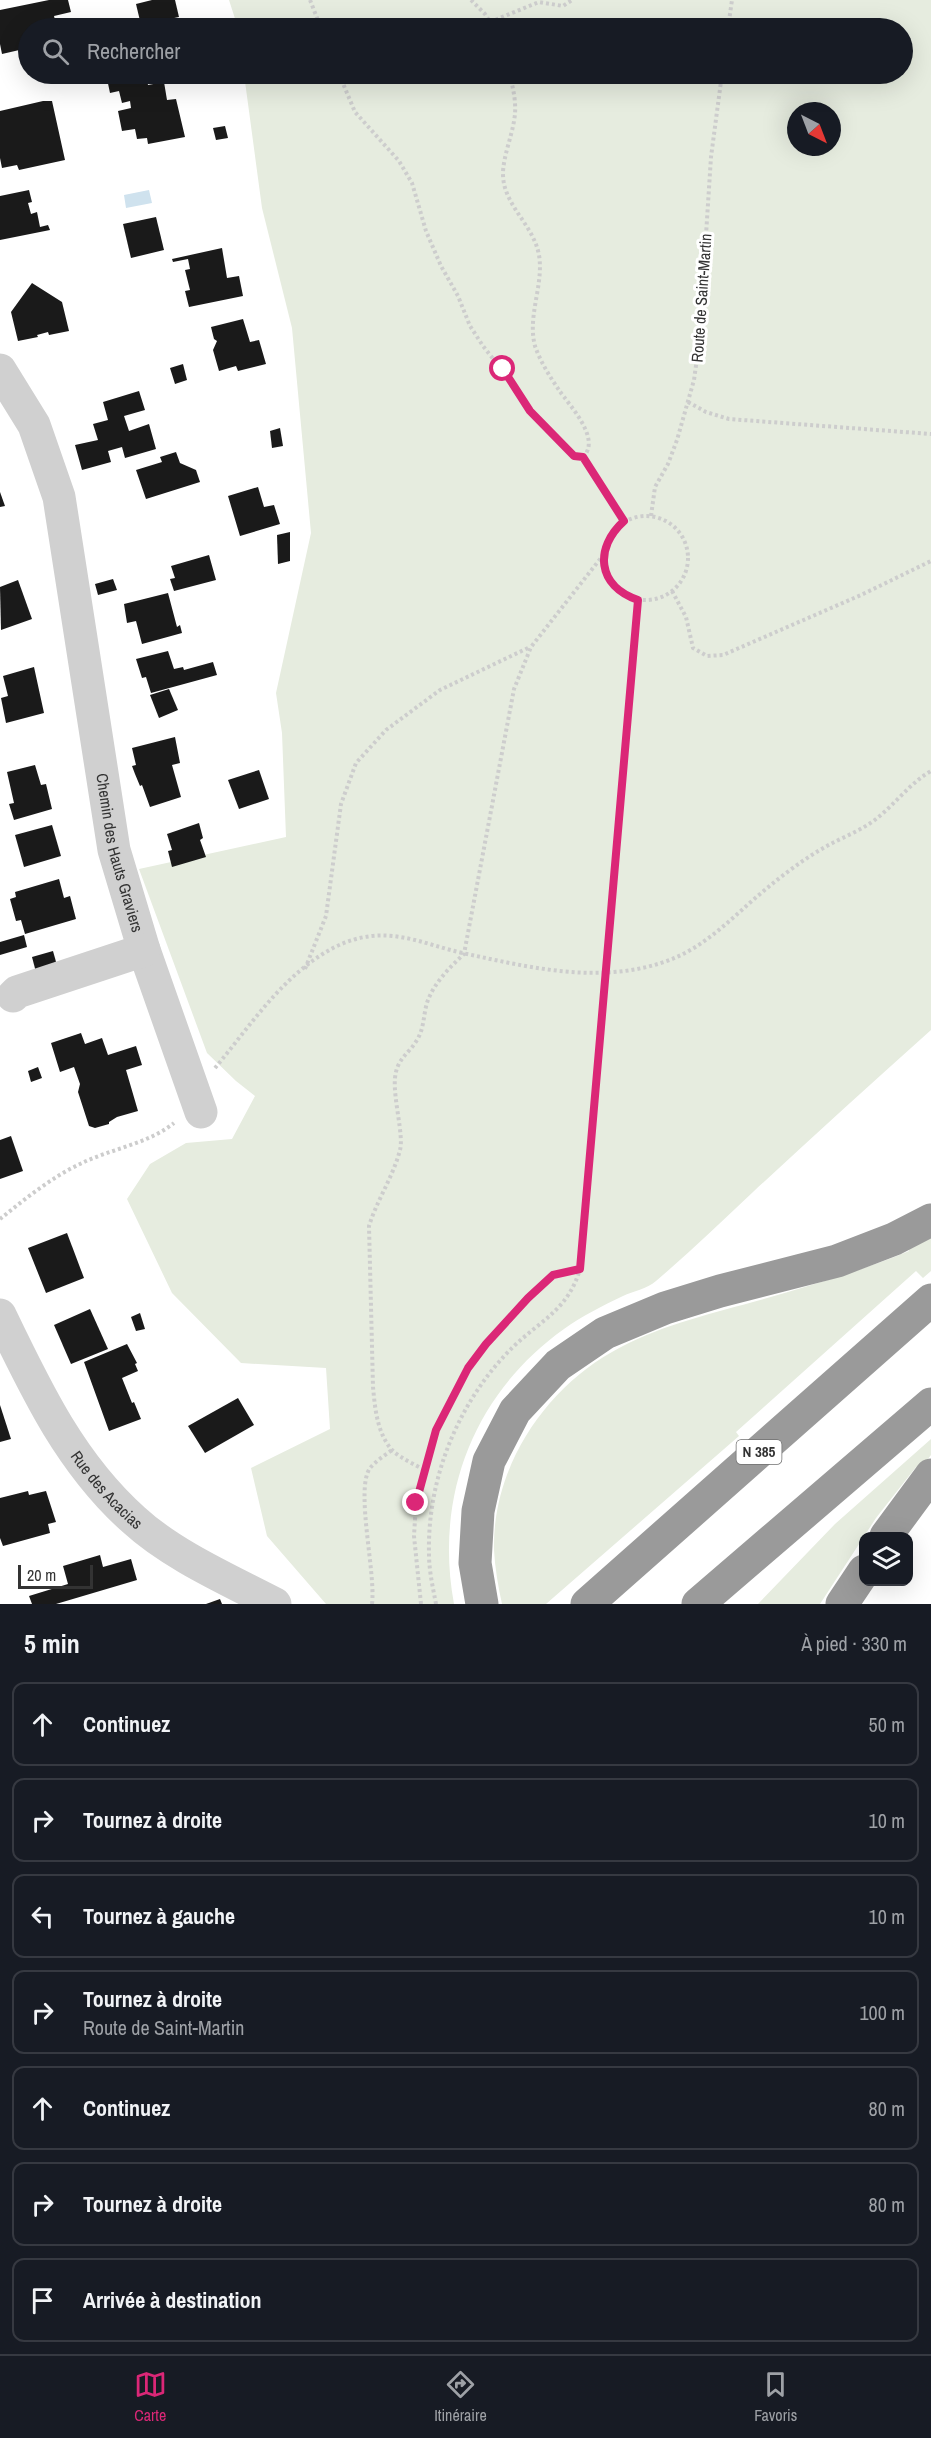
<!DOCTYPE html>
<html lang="fr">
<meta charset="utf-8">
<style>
:root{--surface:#171b24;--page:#242831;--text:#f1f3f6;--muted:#9ea1a6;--line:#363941;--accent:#db2777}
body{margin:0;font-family:"Archivo Narrow",sans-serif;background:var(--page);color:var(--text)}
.controls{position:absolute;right:18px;bottom:18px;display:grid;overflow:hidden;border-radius:12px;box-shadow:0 6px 24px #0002}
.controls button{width:54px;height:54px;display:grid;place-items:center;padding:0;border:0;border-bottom:2px solid var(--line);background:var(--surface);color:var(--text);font:30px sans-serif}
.compass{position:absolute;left:787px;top:102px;width:54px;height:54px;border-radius:50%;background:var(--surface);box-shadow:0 6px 24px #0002;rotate:138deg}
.scale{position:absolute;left:18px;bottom:15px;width:75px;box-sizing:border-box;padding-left:6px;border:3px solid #333;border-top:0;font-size:16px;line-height:21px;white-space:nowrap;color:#333;-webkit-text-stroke:4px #fff;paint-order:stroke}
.stop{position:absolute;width:18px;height:18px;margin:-14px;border:4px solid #db2777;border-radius:50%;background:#fff}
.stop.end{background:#db2777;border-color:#fff;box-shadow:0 2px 6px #0008}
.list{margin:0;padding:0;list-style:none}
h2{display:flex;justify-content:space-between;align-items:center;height:78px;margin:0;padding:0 24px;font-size:26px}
h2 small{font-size:20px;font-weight:400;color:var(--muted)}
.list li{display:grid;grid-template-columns:39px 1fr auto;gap:18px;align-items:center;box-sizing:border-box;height:84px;margin:0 12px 12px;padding:0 12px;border:2px solid var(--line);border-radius:12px}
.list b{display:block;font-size:22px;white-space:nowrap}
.list p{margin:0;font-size:20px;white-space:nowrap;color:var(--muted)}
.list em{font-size:20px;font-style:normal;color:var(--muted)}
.icon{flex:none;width:33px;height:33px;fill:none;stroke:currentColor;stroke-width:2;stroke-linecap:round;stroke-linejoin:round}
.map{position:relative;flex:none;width:931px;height:1604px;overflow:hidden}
.search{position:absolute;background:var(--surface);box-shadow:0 6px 24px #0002;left:18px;right:18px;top:18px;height:66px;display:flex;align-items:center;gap:15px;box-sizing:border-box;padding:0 21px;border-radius:33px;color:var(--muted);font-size:22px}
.sheet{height:750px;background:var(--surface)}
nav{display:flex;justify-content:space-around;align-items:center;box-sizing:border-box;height:84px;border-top:2px solid var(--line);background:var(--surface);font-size:16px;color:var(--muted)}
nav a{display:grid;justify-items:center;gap:3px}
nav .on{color:var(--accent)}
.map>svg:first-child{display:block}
.green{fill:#e6ecdf;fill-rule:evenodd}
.water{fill:#cfe2ee}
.building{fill:#1a1a1a}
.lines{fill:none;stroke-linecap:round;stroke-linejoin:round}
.path{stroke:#cdcdcd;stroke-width:4;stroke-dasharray:3 3;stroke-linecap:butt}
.minor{stroke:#d0d0d0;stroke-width:33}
.highway{stroke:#9a9a9a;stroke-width:33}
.route{stroke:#db2777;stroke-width:8}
.labels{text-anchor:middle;stroke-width:6;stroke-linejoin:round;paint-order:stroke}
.shield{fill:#fff;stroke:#707070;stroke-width:1.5}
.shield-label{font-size:15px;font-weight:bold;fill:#333}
.street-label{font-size:16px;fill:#333;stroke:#fff}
</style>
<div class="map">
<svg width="931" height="1604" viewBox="0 0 931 1604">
<rect width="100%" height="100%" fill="#fff"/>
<g class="green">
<path d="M229,0h702v1030c-60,54 -119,107 -178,162 -32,30 -64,61 -97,89 -9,8 -23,10 -33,15 -21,10 -41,20 -59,33 -90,64 -130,167 -110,275h-128l-59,-68 -16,-68 79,-39 -4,-61 -85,-5 -69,-70 -45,-94 23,-35 36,-21 46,-4 23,-43 -19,-15 -29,-28 -68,-184 147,-32 -4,-104 -6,-40 35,-160 -19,-205 -30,-120 -18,-134h658v-46h-664zM796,111h36v36h-36z"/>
<path d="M931,1231v40l-8,7 -7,-7 -180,161 3,4 -193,168h-44c-4,-18 -7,-36 -8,-54 -2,-81 49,-159 118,-198 43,-25 94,-37 141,-50 53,-15 105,-30 156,-51l-3,-8z"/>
<polygon points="931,1439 931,1455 924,1464 916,1467 876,1518 820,1604 758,1604 835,1524"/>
</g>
<polygon class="water" points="149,190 152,203 126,208 124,195"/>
<g class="building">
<polygon points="49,0 68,0 71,12 54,16 57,28 28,28 28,48 2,54 0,44 0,10"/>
<polygon points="152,0 175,0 179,17 141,25 136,4"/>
<polygon points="106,74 146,74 148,85 164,82 167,100 176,99 185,137 148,144 147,138 137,139 135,129 122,131 118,111 131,108 130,101 122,103 119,91 110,93"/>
<polygon points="43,101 52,101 65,160 19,170 17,165 2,168 0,158 0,111"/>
<polygon points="225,126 228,138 216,140 213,128"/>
<polygon points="29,190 32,202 28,203 31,214 37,212 40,227 48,225 50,230 0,240 0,196"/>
<polygon points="156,217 164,250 131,258 123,224"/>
<polygon points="222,248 227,278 239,276 243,296 189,307 185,291 190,290 185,270 190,269 188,259 173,262 172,259"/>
<polygon points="32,283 62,302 69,331 49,335 48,332 37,335 38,337 18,341 11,312"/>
<polygon points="243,319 250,342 259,340 266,364 238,371 236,366 219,371 213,350 217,341 214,339 211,327"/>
<polygon points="183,364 187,380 175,384 170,368"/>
<polygon points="139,391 145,410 124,416 129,431 149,424 156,449 125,458 122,447 108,451 111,462 82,470 75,445 98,440 93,424 108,420 103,402"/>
<polygon points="280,428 283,446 272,448 270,431"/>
<polygon points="176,452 180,463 196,470 200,482 146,499 136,470 162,462 160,457"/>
<polygon points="258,487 264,507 274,505 280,524 240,536 228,496"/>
<polygon points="0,492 5,506 0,507"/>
<polygon points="290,532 290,561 278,564 277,535"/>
<polygon points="209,555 216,580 174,591 170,579 175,578 171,566"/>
<polygon points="113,579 117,590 98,595 95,584"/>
<polygon points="18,580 32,619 1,630 0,587"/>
<polygon points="168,593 177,627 180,625 182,633 142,644 136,621 127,623 124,604"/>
<polygon points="168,651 174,669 183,667 184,670 213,662 217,675 151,693 146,677 142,678 136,659"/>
<polygon points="34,667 44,713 6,723 1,698 8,696 3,676"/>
<polygon points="169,689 178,710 159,718 150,695"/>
<polygon points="175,737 180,763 172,765 181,797 150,807 142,785 140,786 135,774 132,766 136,765 132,748"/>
<polygon points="35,765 41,785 46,784 52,809 14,820 9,804 14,803 7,772"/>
<polygon points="259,770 269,799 239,809 228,780"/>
<polygon points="199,823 203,838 200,840 206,857 172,867 168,851 172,850 167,834"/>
<polygon points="52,825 61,856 24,867 15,835"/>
<polygon points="59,879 64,898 70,896 76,919 25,934 21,920 16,921 10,899 16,897 15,892"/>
<polygon points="24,935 27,947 0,955 0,942"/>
<polygon points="53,951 58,969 37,976 32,957"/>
<polygon points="81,1033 85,1044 102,1038 108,1055 136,1046 142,1065 126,1070 138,1111 117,1117 109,1122 109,1124 95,1128 89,1126 78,1092 80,1084 74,1067 60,1072 51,1043"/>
<polygon points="38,1067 42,1078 31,1082 28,1071"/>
<polygon points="11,1136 23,1171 0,1179 0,1140"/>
<polygon points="67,1233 84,1278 46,1293 28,1248"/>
<polygon points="90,1309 108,1349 71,1364 54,1325"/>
<polygon points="140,1313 145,1329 136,1331 131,1317"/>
<polygon points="127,1344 137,1363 135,1364 138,1371 122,1378 132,1403 134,1402 141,1419 109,1431 84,1362"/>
<polygon points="238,1398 254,1425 205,1453 188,1426"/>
<polygon points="0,1405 11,1439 0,1442"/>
<polygon points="28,1491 29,1495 46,1491 56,1522 48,1524 50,1533 3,1546 0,1538 0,1498"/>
<polygon points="100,1555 103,1567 131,1559 137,1580 56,1604 32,1604 29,1596 68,1584 63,1566"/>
<polygon points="220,1599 222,1604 206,1604"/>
</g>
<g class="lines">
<g class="path">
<polyline points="310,0 321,28"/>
<polyline points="471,0 485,14 494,28"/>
<polyline points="490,22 539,2 563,6 572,0"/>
<polyline points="728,28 732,0"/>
<polyline points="339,74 355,112 399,161 412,183 426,231 441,266 458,296 470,326 483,346 516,388 530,412 575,456 583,457 624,521"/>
<path d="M509,74c4,12 7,27 6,40 -2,20 -11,39 -12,58 -1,33 30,51 36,83 5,30 -12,61 -4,91 5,15 15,31 24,44 10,15 43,49 24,67"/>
<polyline points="688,402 706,412 729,419 931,434"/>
<polyline points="651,516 655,487 668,464 677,440 694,380 699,344 711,157 722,74"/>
<circle cx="646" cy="558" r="42"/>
<polyline points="672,591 686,617 693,648 707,656 723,655 861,595 931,561"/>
<polyline points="305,969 326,916 341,804 356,763 386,730 440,690 530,647"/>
<path d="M215,1068c36,-43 69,-95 120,-121 51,-25 85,-3 132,7 65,14 132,30 197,8 42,-14 69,-46 102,-73 18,-15 38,-30 59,-42 14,-8 30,-14 44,-23 23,-15 39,-40 62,-53"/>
<path d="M0,1219c25,-20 52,-42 80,-55 30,-15 68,-20 94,-41"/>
<path d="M424,1470c-10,-6 -24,-12 -32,-20 -15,-17 -17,-42 -19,-63l-4,-161c8,-26 24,-49 31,-76 4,-14 -7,-52 -5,-72 2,-20 13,-23 22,-38 8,-13 6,-27 11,-40 7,-18 22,-33 36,-46l50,-265 17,-42 73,-93"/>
<path d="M372,1604c4,-31 -17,-115 -2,-136 6,-7 15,-13 22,-18"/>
<polyline points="421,1604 414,1536 416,1503 436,1430 451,1397 468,1368 486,1344 528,1298 553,1275 580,1269"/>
<path d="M436,1604c-3,-16 -7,-33 -7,-50 -2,-76 30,-154 84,-207 28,-27 55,-37 67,-78l58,-669"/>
</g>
<g class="minor">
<path id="s1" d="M0,370l34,55 25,72 55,353 30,100 57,162"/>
<polyline points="13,996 17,992 144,950"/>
<path id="s2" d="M0,1315c36,75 71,149 134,205 38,35 95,60 141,84"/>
</g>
<g class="highway">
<polyline points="886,1536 931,1475"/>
<polyline points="482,1604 475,1563 478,1511 489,1461 515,1411 558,1365 605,1333 665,1308 720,1291 837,1261 894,1239 931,1220"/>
<polyline points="587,1604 931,1300"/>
<polyline points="698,1604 931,1404"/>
<polyline points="842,1604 864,1571"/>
</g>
</g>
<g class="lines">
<path class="route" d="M416,1503l20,-73 32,-62 18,-24 42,-46 25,-23 27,-6 58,-669c-41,-14 -44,-52 -14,-79l-41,-64 -9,-1 -44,-45 -27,-42"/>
</g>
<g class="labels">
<rect class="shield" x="736.5" y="1440" width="45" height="24" rx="4.5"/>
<g class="shield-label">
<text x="759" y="1457">N 385</text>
</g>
<g class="street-label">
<text transform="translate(701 298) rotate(-86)" y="6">Route de Saint-Martin</text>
<text dy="6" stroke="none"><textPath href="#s1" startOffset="502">Chemin des Hauts Graviers</textPath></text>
<text dy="6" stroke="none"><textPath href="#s2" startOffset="206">Rue des Acacias</textPath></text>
</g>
</g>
</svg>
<div class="controls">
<button><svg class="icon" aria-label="layers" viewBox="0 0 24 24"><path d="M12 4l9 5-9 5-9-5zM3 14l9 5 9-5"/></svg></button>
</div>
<svg class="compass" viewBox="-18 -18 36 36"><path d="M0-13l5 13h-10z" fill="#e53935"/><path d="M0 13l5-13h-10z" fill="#9ea1a6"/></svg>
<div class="scale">20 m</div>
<div class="stop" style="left:503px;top:369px"></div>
<div class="stop end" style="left:416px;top:1503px"></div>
<div class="search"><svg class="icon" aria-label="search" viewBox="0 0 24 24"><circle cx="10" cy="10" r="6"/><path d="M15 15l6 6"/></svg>Rechercher</div>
</div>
<section class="sheet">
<h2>5 min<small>À pied · 330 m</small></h2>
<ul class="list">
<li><svg class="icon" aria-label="ahead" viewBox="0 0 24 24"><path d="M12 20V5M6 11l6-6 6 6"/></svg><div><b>Continuez</b></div><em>50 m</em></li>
<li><svg class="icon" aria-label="right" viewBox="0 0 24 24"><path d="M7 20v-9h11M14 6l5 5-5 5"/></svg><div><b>Tournez à droite</b></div><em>10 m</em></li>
<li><svg class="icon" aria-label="left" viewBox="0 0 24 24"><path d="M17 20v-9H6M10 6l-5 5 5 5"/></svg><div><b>Tournez à gauche</b></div><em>10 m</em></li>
<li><svg class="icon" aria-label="right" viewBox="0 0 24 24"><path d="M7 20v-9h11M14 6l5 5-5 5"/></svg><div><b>Tournez à droite</b><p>Route de Saint-Martin</p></div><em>100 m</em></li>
<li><svg class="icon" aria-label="ahead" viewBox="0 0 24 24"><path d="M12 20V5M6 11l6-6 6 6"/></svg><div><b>Continuez</b></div><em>80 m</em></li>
<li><svg class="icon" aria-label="right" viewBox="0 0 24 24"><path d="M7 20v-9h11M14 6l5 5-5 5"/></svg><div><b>Tournez à droite</b></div><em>80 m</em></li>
<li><svg class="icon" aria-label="arrive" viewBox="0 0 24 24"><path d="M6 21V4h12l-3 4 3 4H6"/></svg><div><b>Arrivée à destination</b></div></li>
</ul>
</section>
<nav>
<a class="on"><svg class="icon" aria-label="map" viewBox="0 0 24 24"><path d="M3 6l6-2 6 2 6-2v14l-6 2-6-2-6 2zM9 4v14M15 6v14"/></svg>Carte</a>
<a><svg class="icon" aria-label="directions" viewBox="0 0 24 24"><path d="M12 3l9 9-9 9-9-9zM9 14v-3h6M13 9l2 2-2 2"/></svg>Itinéraire</a>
<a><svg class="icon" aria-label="saved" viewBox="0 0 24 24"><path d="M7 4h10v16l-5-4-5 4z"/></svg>Favoris</a>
</nav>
